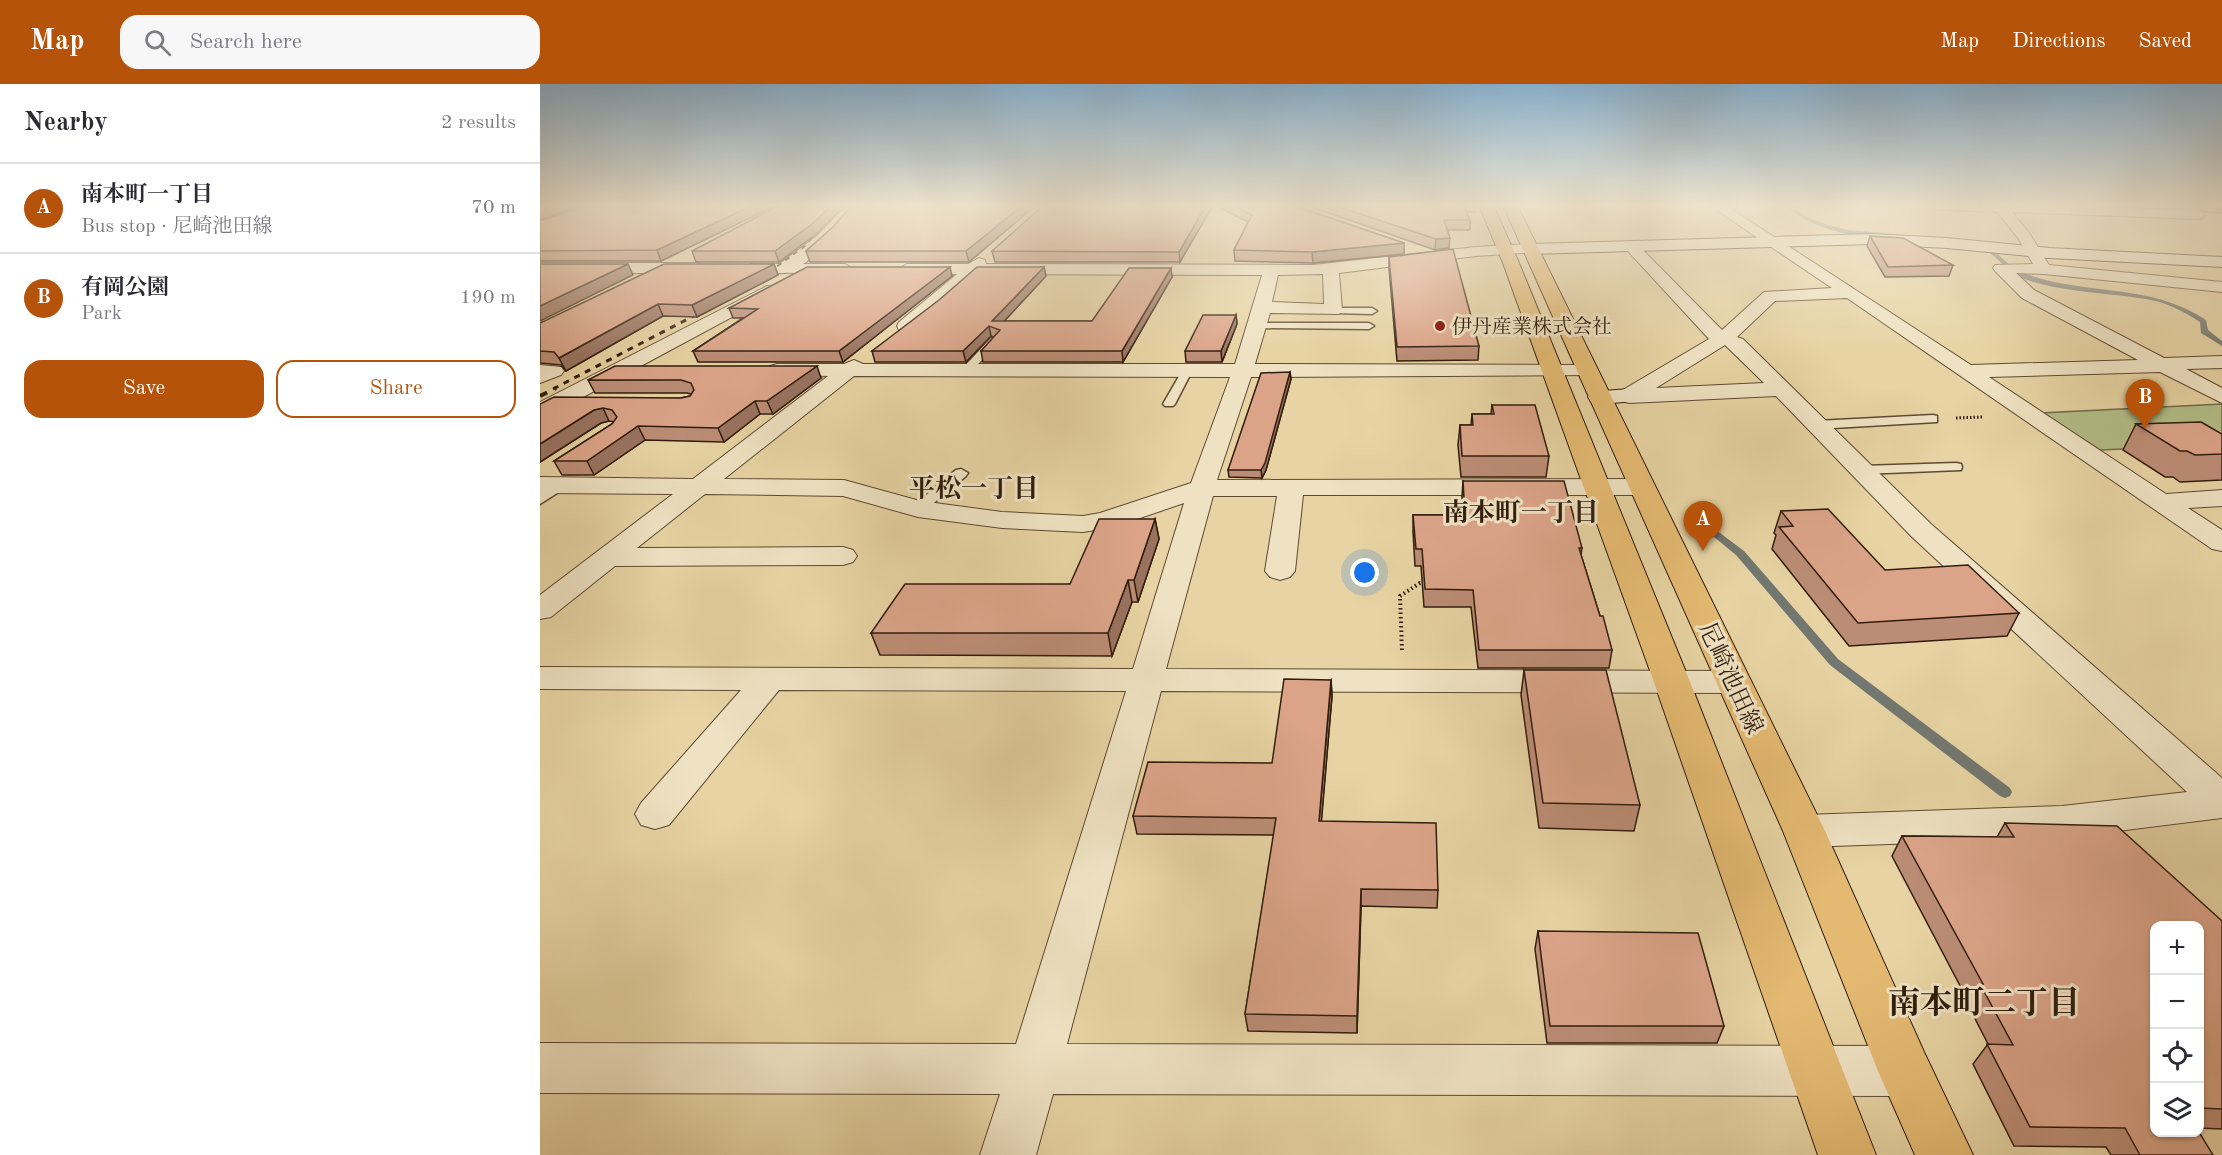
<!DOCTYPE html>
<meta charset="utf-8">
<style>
:root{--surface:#fff;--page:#f7f7f7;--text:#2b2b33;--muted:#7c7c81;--line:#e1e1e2;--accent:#b45309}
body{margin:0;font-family:"Old Standard TT","Noto Serif JP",serif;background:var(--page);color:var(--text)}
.controls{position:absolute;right:18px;bottom:18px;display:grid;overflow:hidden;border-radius:12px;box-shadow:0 2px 4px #0004}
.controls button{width:54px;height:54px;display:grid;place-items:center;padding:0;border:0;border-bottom:2px solid var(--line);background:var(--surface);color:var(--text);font:30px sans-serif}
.you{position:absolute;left:825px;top:489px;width:21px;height:21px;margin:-15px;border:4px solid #fff;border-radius:50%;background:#1a73e8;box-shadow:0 0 0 9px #1a73e833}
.badge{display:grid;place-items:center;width:39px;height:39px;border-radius:50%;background:var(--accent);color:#fff;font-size:20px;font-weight:700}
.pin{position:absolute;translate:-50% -50px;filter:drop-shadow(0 2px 3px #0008)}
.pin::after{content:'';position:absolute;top:32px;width:21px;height:18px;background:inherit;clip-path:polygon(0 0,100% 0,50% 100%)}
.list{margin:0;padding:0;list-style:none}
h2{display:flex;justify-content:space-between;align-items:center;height:78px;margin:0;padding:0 24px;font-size:26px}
h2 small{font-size:20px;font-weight:400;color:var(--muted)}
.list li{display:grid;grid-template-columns:39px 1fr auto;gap:18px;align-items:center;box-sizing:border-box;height:90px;padding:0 24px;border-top:2px solid var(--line)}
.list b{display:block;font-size:22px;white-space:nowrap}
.list p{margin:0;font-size:20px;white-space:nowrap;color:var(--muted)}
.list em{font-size:20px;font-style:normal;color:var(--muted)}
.actions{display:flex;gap:12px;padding:18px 24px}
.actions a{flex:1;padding:14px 0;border:2px solid var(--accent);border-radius:18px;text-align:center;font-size:21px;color:var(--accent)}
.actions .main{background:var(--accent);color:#fff}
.icon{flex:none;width:33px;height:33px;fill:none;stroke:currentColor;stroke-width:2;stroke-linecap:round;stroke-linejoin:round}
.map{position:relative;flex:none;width:1682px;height:1071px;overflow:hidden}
header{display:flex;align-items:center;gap:36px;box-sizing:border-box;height:84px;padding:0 30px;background:var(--accent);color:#fff}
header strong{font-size:28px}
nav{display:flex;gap:33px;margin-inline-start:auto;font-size:21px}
.search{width:420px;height:54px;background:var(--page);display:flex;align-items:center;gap:15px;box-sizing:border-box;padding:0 21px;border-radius:18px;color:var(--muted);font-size:22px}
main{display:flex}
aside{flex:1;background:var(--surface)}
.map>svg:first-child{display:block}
.green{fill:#b3bd87;stroke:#726d4a;stroke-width:1.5}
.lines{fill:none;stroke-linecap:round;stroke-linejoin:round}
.stream{fill:#727871;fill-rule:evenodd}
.lane-casing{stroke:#5e4a32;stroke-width:3}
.street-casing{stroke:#5e4a32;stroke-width:2}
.secondary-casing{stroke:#311d0d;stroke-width:2}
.primary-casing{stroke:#311d0d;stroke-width:2}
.path-far1{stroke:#311d0d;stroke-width:3;stroke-dasharray:1.5 2;stroke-linecap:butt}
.path{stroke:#311d0d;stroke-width:4;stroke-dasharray:1.5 3;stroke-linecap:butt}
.lane{fill:#efe2c3;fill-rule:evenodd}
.street{fill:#efe2c3;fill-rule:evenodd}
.secondary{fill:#efe2c3;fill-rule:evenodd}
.primary{fill:#e4ba72;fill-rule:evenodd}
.rail-far2{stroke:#311d0d;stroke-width:2;stroke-dasharray:5 5;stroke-linecap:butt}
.rail-far1{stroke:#311d0d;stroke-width:3;stroke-dasharray:6 6;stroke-linecap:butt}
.rail{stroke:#311d0d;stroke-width:4;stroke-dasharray:8 8;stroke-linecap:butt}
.wall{fill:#bc8d76;stroke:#311d0d;stroke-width:1.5}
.shaded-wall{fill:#997360;stroke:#311d0d;stroke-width:1.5}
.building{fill:#dba489;stroke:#311d0d;stroke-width:1.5}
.poi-dot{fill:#8f2418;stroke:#efe2c3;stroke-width:2}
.labels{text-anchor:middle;stroke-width:6;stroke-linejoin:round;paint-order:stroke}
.far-poi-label{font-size:20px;fill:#311d0d;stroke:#efe2c3;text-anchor:start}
.street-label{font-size:24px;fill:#311d0d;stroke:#efe2c3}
.neighbourhood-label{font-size:26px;font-weight:bold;fill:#311d0d;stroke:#efe2c3}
.near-neighbourhood-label{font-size:32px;font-weight:bold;fill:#311d0d;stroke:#efe2c3}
</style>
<header>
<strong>Map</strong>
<div class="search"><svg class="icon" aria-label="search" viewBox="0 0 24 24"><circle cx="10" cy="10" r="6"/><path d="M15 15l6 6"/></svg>Search here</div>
<nav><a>Map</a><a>Directions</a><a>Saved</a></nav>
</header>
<main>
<aside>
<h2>Nearby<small>2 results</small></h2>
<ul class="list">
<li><span class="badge">A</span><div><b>南本町一丁目</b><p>Bus stop · 尼崎池田線</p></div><em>70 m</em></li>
<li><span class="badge">B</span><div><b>有岡公園</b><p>Park</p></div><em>190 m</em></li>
</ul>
<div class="actions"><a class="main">Save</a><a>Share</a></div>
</aside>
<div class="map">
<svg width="1682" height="1071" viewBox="0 0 1682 1071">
<rect width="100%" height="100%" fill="#e7d3a3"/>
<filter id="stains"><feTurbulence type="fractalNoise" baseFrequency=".00333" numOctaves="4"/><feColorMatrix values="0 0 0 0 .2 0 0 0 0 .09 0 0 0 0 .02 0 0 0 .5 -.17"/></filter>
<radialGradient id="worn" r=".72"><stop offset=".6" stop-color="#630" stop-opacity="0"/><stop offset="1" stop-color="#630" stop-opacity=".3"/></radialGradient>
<polygon class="green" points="1682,320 1682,382 1647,362 1560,366 1501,329"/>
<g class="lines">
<g class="stream">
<path d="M1244,121h6l17,12 21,8 20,5 116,10 -3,2c-59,-5 -129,4 -177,-37z"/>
<polygon points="1449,166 1453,166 1470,181 1470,183 1466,183 1449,168"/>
<path d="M1474,185c64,29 132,11 192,51l2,10 14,11v5l-21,-13 -1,-11c-17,-11 -34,-20 -54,-23 -33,-6 -112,-8 -135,-28z"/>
<polygon points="1172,443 1204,467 1298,575 1470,704 1472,708 1470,712 1465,714 1460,712 1290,581 1196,471 1168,448 1167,446 1168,444"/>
</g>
<defs>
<g id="lane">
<polygon points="790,224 832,224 837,227 832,230 793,229 790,228"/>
<polygon points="715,239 829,239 834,242 829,245 718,244 715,243"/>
<polygon points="451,254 460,256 430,289 422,289 422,285"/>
<polygon points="647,284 652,287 635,320 633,322 625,322 623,320 642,287"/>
<polygon points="1393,331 1397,332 1397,338 1276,345 1270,341 1276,337"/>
<polygon points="1416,379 1421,380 1422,383 1421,386 1322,390 1315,386 1322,382"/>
<polygon points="421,385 428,389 426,392 383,428 373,428 371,425 373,422 416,386"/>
<polygon points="20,397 27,401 25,404 0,420 0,409"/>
</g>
<g id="street">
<path d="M1169,121h16l246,160 167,-5 -116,-62 -27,-27 -2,-3 2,-3 38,-1 -15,-26 -21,-26 -67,-3 -7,-4h116l144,5 -6,-5c12,0 19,0 27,10l-2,3 -5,1 -185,-7 17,21 20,32 173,17v10l-178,-18 -28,-1 18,17 130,68 58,-2v12l-36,1 36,19v15l-62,-31 -171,5 177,117 56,-4v16l-34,2 34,22v21l-10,-2 -365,-251 -72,3 -38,36 6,2 188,185 291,254v40l-160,20 -258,9 -14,-5 -6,-11 6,-11 14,-5 258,-9 125,-14 -276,-256 -135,-140 -147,7 -8,-2 -3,-5 3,-5 88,-52 -83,-90 -3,-3 3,-3h10l86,87 42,-38 68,-4zM1185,261l39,38 -108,5z"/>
<path d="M991,160l8,5 -3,3 -60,4 -137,17 3,37 -3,4 -69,-1 -15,51 332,1 7,2 3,4 -3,4 -343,2 -34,103 424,-1 9,3 4,5 -4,5 -9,3h-338l-8,76 -5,6 -10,3 -10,-3 -5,-6 12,-75h-64l-47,173 566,2 12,3 5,8 -5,8 -12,3 -571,-2 -94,353 838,2 18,7 8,18 -8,18 -18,7 -852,-2 -17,61h-56l20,-61 -460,-1v-50l476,1 110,-353 -347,-1 -110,135 -14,4 -14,-4 -6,-11 6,-11 100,-113 -201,-1v-22l593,2 51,-166 -70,24 -31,5 -81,-4 -84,-11 -75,-21 -138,-2 -68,54 206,-1 10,3 4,6 -4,6 -10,3 -228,1 -64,51 -11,2v-24l133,-101 -133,-1v-16l153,2 135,-103 -58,-2 -3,-4 3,-4 7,-2h67l10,-4 9,4h372l27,-89 -286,-1c-19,18 -39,42 -62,55 -5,3 -9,2 -15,1l-2,-4 2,-4 58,-48 -56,-2 -2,-3 8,-5h61l11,-6 6,2 1,4 327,1 163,-18zM783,190l1,30 -52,-2 6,-27zM314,292l376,1 -39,106 -91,30 -17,3 -81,-4 -82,-11 -76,-21 -120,-1z"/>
<polygon points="0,179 158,179 166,184 158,189 0,189"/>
<polygon points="211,180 305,180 313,185 305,190 205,188 203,185"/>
<polygon points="227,202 233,203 236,207 233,211 8,332 0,334 0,318"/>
<polygon points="0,281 21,283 24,287 21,291 0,299"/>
</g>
<g id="secondary">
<path d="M307,121h14c-12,18 -61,73 -83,68l-2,-4 2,-4 39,-29z"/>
<polygon points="1332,150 1407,154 1509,164 1682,173 1682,183 1509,174 1407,164 1332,160 991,170 983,165 991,160"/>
<polygon points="1089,305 1097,307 1100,312 1097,317 1059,320 1051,318 1048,313 1051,308"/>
</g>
<g id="primary">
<polygon points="939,121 953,121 979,179 1150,598 1336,1071 1278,1071 1114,598 963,179"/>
<polygon points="963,121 977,121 1285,747 1384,968 1433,1071 1375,1071 1338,987 1243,747"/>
</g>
</defs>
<use href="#lane" class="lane-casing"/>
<use href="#street" class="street-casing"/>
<use href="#secondary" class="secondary-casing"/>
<use href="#primary" class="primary-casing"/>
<polyline class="path-far1" points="1416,334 1442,333"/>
<polyline class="path" points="862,566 860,512 880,499 888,500"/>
<use href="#lane" class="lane"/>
<use href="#street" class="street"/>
<use href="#secondary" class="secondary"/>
<use href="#primary" class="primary"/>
<polyline class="rail-far2" points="221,194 265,162 301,121"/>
<polyline class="rail-far1" points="13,305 167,225"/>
<polyline class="rail" points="0,312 16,304"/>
</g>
<g class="wall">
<polygon points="236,121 121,177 0,177 0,137"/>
<polygon points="496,121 429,178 270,178 266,167 293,143"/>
<polygon points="673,121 640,178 455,178 452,167"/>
<polygon points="675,121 752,121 864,159 864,170 773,179 695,177 694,166 708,138"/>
<polygon points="766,121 935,121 935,128 926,128 930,136 930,146 907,146 909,164 895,166"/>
<polygon points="1655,121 1682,121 1682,129 1664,128"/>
<polygon points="276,150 239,178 156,178 152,167"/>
<polygon points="1330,152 1413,181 1409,192 1345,193 1327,162"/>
<polygon points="849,173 939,262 938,276 857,277 849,185"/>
<polygon points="234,180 238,191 157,233 123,232 26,287 21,281 0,279 0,239"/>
<polygon points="504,183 506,192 464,237 552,237 632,193 583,278 443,278 441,267 454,253 451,252 426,278 335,278 332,267"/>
<polygon points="412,192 303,278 158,278 153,267 203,234 193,234 189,224"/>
<polygon points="696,231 697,240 682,278 646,278 645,267"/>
<polygon points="750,288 751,295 726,386 722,394 689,393 688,386"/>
<polygon points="281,294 233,330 220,330 184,358 105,356 54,391 22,391 14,377 72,340 74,338 69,337 61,339 0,378 0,320 141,314 150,312 151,310 147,309 55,309 48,296"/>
<polygon points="952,321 1009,372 1006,393 921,393 918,361 920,341 931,341 932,330 951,330"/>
<polygon points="1596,340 1682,350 1682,396 1640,398 1633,393 1625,393 1583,366"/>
<polygon points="923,397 1042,464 1041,471 1060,532 1072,566 1069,584 938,584 931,523 884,523 881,482 875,482 873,448 873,431 923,431 922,413"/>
<polygon points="1241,427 1345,486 1479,529 1467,552 1309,562 1232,465 1236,451 1234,449"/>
<polygon points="615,435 619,455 598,518 592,518 572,572 340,571 331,549 530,500"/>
<polygon points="984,586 1100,721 1094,747 999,744 981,611"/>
<polygon points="791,596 792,612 781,737 898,806 897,824 821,822 817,949 708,947 705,930 734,751 597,750 593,732 732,679"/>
<polygon points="1465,739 1682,837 1682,1045 1659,1044 1659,842 1614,1048 1673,1071 1571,1071 1566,1063 1474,1062 1433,980 1448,960 1427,919 1428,917 1352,772 1362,752 1457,753"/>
<polygon points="998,847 1184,942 1177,959 1007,959 995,865"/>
</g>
<g class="shaded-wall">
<polygon points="9,121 41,121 0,136 0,124"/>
<polygon points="213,121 236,121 121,177 117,166"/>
<polygon points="292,121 305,121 276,150 239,178 235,167"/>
<polygon points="483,121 496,121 429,178 426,167"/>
<polygon points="666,121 673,121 640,178 639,168"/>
<polygon points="910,154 909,164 895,166 896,155"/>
<polygon points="864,159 864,170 773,179 772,168"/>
<polygon points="88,180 93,191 0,237 0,222"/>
<polygon points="234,180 238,191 157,233 152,221"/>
<polygon points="410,183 412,192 303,278 299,267"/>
<polygon points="504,183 506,192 457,245 452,237"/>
<polygon points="631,184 632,193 583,278 582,267"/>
<polygon points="118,220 123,232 26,287 19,274"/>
<polygon points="696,231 697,240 682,278 681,267"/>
<polygon points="449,242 451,252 426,278 423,267"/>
<polygon points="277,282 281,294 233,330 227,317"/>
<polygon points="750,288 751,295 726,386 722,394 721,386"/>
<polygon points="215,317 220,330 184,358 178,344"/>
<polygon points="63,324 69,337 61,339 0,378 0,360 54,326"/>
<polygon points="98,342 105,356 54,391 47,377"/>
<polygon points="615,435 619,455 598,518 594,496"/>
<polygon points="588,496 592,518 572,572 568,549"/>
<polygon points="791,596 792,612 780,755 779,737"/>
<polygon points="821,805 821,822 817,949 817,932"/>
</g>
<g class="building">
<polygon points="0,121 9,121 0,124"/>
<polygon points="47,121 213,121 117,166 0,167 0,137"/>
<polygon points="240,121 292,121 272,140 235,167 152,167"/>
<polygon points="312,121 483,121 426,167 266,167 293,143"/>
<polygon points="504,121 666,121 639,168 452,167"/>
<polygon points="692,121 752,121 864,159 772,168 694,166 712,131"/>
<polygon points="793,121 923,121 930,136 904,136 910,154 896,155"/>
<polygon points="1330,152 1363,154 1413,181 1348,183"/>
<polygon points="913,165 939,262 857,263 849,173"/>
<polygon points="0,180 88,180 0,222"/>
<polygon points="124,180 234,180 152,221 118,220 19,274 14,268 0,267 0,239"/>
<polygon points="267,183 410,183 299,267 153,267 218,225 189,224"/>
<polygon points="437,183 504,183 452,237 552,237 589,184 631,184 582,267 441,267 460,246 449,242 423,267 332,267 399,216"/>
<polygon points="663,231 696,231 681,267 645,267"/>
<polygon points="75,282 277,282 227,317 215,317 178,344 98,342 47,377 14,377 72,340 77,333 72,326 63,324 54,326 0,360 0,320 14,313 141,314 150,312 154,306 151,299 141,296 48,296"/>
<polygon points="750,288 725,379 721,386 688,386 721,289"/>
<polygon points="952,321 995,321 1009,372 922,372 920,341 933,341 932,330 954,330"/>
<polygon points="1661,338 1682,350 1682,370 1655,371 1647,367 1640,367 1596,340"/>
<polygon points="923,397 1024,397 1042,464 1039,464 1060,532 1063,532 1072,566 939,566 933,506 885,505 882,465 876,465 873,431 925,431"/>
<polygon points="1288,425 1345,486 1428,481 1479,529 1318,539 1239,443 1253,442 1241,427"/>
<polygon points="559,435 615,435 594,496 588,496 568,549 331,549 365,500 530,500"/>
<polygon points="984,586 1066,586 1100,721 1003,719"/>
<polygon points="744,595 791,596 779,737 896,739 898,806 821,805 817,932 705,930 736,734 593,732 608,678 732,679"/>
<polygon points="1465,739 1577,742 1682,837 1682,1025 1659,1024 1659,842 1614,842 1614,1048 1659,1048 1673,1071 1600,1071 1585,1044 1490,1043 1447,960 1473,961 1440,900 1443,900 1362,752 1474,753"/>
<polygon points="998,847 1158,849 1184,942 1010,942"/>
</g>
<linearGradient id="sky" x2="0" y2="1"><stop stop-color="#8ab4d3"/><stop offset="0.45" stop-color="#f4ebd6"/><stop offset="1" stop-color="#f4ebd6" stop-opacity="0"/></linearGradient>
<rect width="1682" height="271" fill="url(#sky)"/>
<circle class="poi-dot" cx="900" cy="242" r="6"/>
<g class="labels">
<g class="far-poi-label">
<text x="912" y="249">伊丹産業株式会社</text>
</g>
<g class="street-label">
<text transform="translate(1191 594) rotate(65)" y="8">尼崎池田線</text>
</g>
<g class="neighbourhood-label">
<text x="434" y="413">平松一丁目</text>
<text x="981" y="437">南本町一丁目</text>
</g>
<g class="near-neighbourhood-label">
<text x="1444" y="929">南本町二丁目</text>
</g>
</g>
<rect width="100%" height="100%" filter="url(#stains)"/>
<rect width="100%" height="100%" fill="url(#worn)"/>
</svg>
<div class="controls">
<button>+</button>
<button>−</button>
<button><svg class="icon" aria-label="locate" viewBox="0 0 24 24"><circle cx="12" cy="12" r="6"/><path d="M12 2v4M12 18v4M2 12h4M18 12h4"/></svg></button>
<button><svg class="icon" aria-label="layers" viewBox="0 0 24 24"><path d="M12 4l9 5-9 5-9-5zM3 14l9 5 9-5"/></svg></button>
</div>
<div class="you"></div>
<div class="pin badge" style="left:1163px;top:467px">A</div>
<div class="pin badge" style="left:1605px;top:345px">B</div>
</div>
</main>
